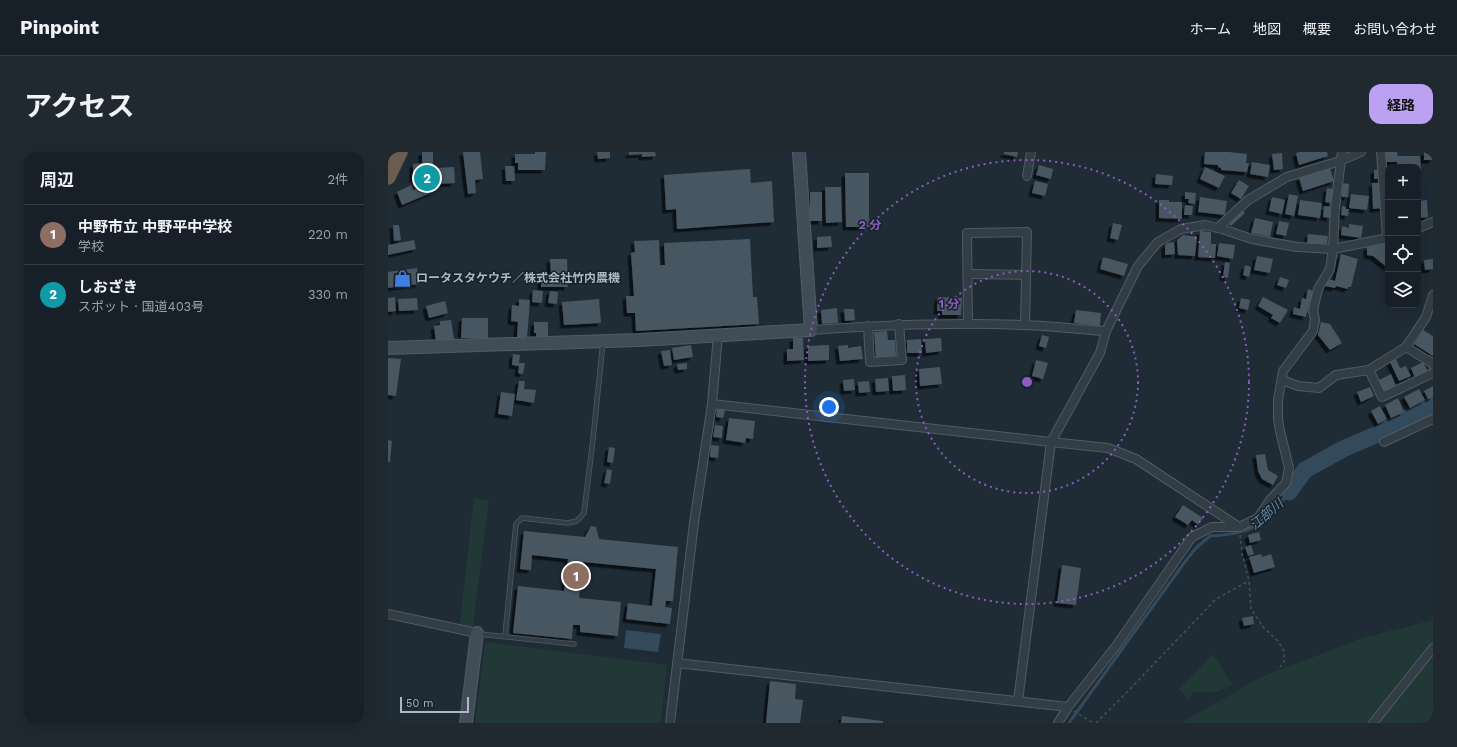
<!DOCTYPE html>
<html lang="ja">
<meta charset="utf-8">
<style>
:root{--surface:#172028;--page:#202830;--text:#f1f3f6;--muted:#9ea3a8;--line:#363e45;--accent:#bca0f2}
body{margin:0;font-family:"Work Sans","Noto Sans JP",sans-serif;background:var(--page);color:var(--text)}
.controls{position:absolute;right:12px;top:12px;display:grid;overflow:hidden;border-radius:8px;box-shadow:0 4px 16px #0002}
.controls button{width:36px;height:36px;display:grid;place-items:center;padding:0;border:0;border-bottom:1px solid var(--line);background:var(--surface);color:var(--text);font:20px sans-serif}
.scale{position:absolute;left:12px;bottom:10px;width:69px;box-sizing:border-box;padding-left:4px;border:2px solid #acb8c3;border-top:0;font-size:11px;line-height:14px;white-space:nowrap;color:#acb8c3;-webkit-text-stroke:3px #18222a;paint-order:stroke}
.you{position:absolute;left:441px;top:255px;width:14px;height:14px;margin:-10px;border:3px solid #fff;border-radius:50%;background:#1a73e8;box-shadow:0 0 0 6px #1a73e833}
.badge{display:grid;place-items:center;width:26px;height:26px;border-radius:50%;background:var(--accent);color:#fff;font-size:13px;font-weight:700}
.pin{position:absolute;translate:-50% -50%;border:2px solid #fff;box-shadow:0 1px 4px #0006}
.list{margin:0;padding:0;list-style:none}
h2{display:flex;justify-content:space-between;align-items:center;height:52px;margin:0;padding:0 16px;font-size:17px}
h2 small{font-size:13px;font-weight:400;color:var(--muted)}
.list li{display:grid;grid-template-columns:26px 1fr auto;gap:12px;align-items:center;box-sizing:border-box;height:60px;padding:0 16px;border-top:1px solid var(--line)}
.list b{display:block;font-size:15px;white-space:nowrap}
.list p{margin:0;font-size:13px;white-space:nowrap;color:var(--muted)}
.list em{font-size:13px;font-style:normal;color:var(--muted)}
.icon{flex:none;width:22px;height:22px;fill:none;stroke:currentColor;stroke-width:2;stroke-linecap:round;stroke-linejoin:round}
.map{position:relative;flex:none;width:1045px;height:571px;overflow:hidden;border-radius:12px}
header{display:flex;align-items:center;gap:24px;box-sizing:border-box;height:56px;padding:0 20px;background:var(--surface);border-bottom:1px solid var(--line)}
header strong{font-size:19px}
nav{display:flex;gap:22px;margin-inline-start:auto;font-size:14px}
.intro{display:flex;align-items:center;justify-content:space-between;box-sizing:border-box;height:96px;padding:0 24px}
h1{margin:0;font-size:28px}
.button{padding:10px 18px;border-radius:12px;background:var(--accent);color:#111;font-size:14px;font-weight:700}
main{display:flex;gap:24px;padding:0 24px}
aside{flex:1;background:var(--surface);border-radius:12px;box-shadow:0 4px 16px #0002}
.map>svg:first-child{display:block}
.green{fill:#223836}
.water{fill:#324a5c}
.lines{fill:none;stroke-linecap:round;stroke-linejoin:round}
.stream{stroke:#324a5c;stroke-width:3}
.river{stroke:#324a5c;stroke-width:17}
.building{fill:#475661;filter:url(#shadow)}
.lane-casing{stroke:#505b64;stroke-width:5.5}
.street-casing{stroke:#505b64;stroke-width:10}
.secondary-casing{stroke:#505b64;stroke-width:14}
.highway-casing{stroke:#3d4850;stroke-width:16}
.path{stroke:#405454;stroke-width:1.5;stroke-dasharray:3 3;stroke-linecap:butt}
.lane{stroke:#323d45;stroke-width:4}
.street{stroke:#323d45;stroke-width:8}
.secondary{stroke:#404d58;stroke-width:12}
.highway{stroke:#6b5c4f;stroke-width:15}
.ring{fill:none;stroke:#8c5dc0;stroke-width:2;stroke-dasharray:2 4}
.labels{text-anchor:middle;stroke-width:3;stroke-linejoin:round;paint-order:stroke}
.poi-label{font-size:12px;font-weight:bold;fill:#acb8c3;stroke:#18222a;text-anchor:start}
.water-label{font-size:13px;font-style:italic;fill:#6c8da7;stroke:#18222a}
.centre{fill:#8c5dc0;stroke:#18222a;stroke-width:2}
.ring-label{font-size:12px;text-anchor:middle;font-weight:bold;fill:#8c5dc0;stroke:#18222a;stroke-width:3;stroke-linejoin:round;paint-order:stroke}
</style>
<header>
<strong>Pinpoint</strong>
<nav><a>ホーム</a><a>地図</a><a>概要</a><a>お問い合わせ</a></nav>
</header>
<div class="intro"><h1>アクセス</h1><a class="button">経路</a></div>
<main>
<aside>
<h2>周辺<small>2件</small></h2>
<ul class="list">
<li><span class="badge" style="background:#8d6e63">1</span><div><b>中野市立 中野平中学校</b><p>学校</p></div><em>220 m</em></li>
<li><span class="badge" style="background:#0f9aa8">2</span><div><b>しおざき</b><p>スポット · 国道403号</p></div><em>330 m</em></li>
</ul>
</aside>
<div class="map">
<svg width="1045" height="571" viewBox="0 0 1045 571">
<defs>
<filter id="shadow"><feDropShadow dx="-3.5" dy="3.5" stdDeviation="0" flood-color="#0009"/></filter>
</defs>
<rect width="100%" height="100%" fill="#1f2b35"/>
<g class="green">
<polygon points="86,346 101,348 84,481 71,478"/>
<polygon points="1045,468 1045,571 793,571 871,526 974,486"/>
<polygon points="97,490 279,513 273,571 87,571"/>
<polygon points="825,502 845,533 829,540 807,540 800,546 790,537"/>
</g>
<polygon class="water" points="238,478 273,482 270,500 236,496"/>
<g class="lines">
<path class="stream" d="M681,571l115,-160 12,-15 14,-12c42,-2 54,-10 79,-44"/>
<polyline class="river" points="901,340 917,318 955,297 992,281 1045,252"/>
</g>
<g class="building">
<polygon points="34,0 45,0 45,40 14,53 9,40 23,33 25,38 32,36 32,26 25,27 25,12 34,11"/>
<polygon points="75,0 92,0 95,27 87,28 88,41 80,42"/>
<polygon points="147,0 158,0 157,18 130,18 130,11 127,11 127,2 147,2"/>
<polygon points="209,0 222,0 222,6 210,7"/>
<polygon points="241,0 267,0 268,4 254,5 254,2 241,3"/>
<polygon points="616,0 630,0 629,5 616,2"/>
<polygon points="817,0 841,0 859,2 858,11 861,11 859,20 833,18 833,16 830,15 830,13 816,12"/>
<polygon points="911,0 939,0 940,4 911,13 908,1"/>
<polygon points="998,0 1009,0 1010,4 1032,4 1033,18 1030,18 1030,15 1009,15 1009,10 998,10"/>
<rect x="1036" y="0" width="9" height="8"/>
<polygon points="894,1 895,17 886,18 884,2"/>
<polygon points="864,10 882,13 880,25 862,22"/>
<polygon points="651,13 665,17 663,27 648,23"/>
<polygon points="117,14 126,14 127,29 118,29"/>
<polygon points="66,15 67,31 49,32 48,16"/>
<polygon points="817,15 837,24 831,36 812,27"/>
<polygon points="942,16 946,29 915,39 911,26"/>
<polygon points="362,17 363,31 384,29 386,70 289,77 288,57 278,58 276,23"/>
<rect x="986" y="18" width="7" height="9"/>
<polygon points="457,21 481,21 481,75 458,75"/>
<polygon points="768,22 785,24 784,33 767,32"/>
<polygon points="851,28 861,34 853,47 843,41"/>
<polygon points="647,29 660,32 657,44 644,41"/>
<polygon points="954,31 961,32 960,45 954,45"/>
<polygon points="984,31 993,31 995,56 985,57"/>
<polygon points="437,35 453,35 454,70 438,71"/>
<polygon points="939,36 946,37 944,51 937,50"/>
<rect x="422" y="40" width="12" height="29"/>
<polygon points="797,40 808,41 807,52 800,51 801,47 797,47"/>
<polygon points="901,42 910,44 906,64 897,62"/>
<polygon points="963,42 981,44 979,58 961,56"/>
<polygon points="812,45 839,49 837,63 810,60"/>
<polygon points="884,45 897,48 894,62 881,59"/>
<polygon points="771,48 781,48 781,50 794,50 794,67 771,66"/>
<polygon points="912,48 934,51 932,66 910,63"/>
<polygon points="1039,48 1040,65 1030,66 1030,49"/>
<polygon points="797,53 805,54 804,63 796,63"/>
<polygon points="936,54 944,55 942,66 935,65"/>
<polygon points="954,54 958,55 958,57 961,57 960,64 953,63"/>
<polygon points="852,57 857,61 843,74 839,70"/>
<polygon points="867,66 885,70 882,85 863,81"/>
<polygon points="891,69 901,71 898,84 888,82"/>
<polygon points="725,71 734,73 730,88 722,86"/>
<polygon points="961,72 975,74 973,86 953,83 954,74 961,76"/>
<polygon points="5,73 11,73 13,88 6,89"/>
<polygon points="812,79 823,80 823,92 828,92 827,106 810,105"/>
<polygon points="920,82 940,84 939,92 919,91"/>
<polygon points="795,83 809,85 807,104 790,103 789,88"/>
<polygon points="443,84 444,95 429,96 429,85"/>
<polygon points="362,87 365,145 369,145 371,172 248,179 247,161 239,161 238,144 246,144 243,101 247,100 246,89 271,88 272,113 277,113 276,91"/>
<polygon points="26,88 28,97 0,103 0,93"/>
<polygon points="786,90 787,102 777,103 777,94 779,91"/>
<polygon points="831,91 847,93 845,107 829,104"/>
<polygon points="1000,91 1000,116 985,104 979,103 979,95"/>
<polygon points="953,102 970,107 963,135 960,135 960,137 948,134 947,136 937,134 941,127 947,129"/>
<polygon points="869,104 885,107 882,121 866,118"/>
<polygon points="715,105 740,112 736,124 712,117"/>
<polygon points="162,107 179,107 180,135 153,135 153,122 163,122"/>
<polygon points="1045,107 1045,117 1037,118 1036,108"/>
<polygon points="837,110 842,111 840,126 835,125"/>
<polygon points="857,113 863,115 861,125 855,123"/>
<polygon points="29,116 31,132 0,136 0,120"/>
<polygon points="892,125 901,128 898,136 889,133"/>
<polygon points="920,137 925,139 918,165 905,162 906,155 912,157 914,146 918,147"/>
<polygon points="145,138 155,139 154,151 144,150"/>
<polygon points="162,139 170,140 169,152 160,151"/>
<polygon points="7,145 8,159 0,160 0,146"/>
<polygon points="550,145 574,146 573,163 554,163 554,159 549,159"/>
<polygon points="875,145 900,158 892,171 883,166 885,163 870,154"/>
<polygon points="29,146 30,158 11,159 10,147"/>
<polygon points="853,146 862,148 860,158 851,156"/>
<polygon points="131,147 142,148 139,186 129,185 130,170 123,169 124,153 131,154"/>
<polygon points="211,147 213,171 176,173 174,150"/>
<polygon points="57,149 60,161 41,166 38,154"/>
<polygon points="449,156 450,171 434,172 433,158"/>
<polygon points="456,157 466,157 467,168 457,169"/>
<polygon points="688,158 713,161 712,174 686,171"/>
<polygon points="74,166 100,166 100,186 73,186"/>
<polygon points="63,168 66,187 48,190 46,174 52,173 52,169"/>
<polygon points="146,170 160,170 160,185 148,185 148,181 146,181"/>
<polygon points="933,170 942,172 954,191 942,198 930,183"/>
<polygon points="1035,178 1045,184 1045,204 1026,192"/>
<polygon points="499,179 500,188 507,188 508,205 488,207 486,180"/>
<polygon points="654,183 661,185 658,196 651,194"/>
<polygon points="405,186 415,186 416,208 399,209 399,197 405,197"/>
<polygon points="553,186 554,199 538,201 537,187"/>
<polygon points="533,187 534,201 519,201 519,188"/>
<polygon points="303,193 305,205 286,208 284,196"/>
<polygon points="441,193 441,208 420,209 420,194"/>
<polygon points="460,193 460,196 473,194 475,207 452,209 450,194"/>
<polygon points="282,198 284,213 276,214 273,199"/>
<polygon points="125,202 132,203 131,211 137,211 135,222 130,221 131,214 124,213"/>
<polygon points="0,206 13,207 8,244 0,243"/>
<polygon points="1008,207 1012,216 1018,214 1023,224 1011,229 1002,210"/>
<polygon points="648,208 660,211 655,227 644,224"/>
<polygon points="1035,210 1040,220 1027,226 1023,216"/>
<polygon points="299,211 299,217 290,218 289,212"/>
<polygon points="552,215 554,232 532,234 531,217"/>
<polygon points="1003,222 1008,234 996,239 991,228"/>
<polygon points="517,223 518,238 505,239 504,224"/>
<polygon points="500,226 501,239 488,240 487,227"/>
<polygon points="466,227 467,238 456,239 455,228"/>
<polygon points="131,229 137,229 136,237 148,238 146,251 128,248"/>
<polygon points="481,229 482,240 471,241 470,230"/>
<polygon points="1045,234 1045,245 1040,247 1036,239"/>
<polygon points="982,235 986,244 973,250 969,240"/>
<polygon points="1031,237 1037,248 1022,256 1016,245"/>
<polygon points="113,240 127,242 124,264 110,262"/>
<polygon points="1010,246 1016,260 1003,266 997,253"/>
<polygon points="992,254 999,267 990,272 983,259"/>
<polygon points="329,257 337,258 335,266 328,265"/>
<polygon points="341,266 367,269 365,287 358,286 357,291 338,288"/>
<polygon points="327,273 335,274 334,286 325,285"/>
<polygon points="0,288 4,289 2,310 0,310"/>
<polygon points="323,293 331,294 330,306 322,305"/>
<polygon points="221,295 227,296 225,311 219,310"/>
<polygon points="877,302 880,318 890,324 885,333 874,327 870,319 868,303"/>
<polygon points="219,317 224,318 222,332 216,331"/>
<polygon points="795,353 815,366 810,373 804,368 800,373 787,365"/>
<polygon points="203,374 208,375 211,387 290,395 285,449 278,449 277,455 284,456 282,472 238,467 240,451 264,454 268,417 195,410 191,446 233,450 230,484 192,480 192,473 185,473 184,487 125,481 130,434 176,439 180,407 144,403 143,418 132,417 136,379 197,385"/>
<polygon points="871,380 873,388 862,391 860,383"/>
<polygon points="863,393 866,402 860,404 857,395"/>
<polygon points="873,402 874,405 883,402 887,415 866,421 861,405"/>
<polygon points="674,413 693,416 688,453 669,451"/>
<polygon points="865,464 866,472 856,474 854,466"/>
<polygon points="382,529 408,532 407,547 415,548 412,571 378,571"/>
<polygon points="454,564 495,569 495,571 453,571"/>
</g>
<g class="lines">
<defs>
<g id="lane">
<polyline points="91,482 186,492"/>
<polyline points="117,484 128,372 134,366 180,371 189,369 196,361 205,287 215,190"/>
</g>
<g id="street">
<polyline points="993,0 999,86"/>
<polyline points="639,24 643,0"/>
<polyline points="830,76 860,48 899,25 952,9 973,0"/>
<polyline points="1030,76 1045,70"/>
<polyline points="580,122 638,123"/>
<polyline points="580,172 579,81 639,80 637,173"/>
<polyline points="480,174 482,210 514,208 511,172"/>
<path d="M423,178c71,-5 142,-8 213,-5 27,1 54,4 82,6"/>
<polyline points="1018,195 1044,211 1045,213"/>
<polyline points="981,218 994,245 1045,221"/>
<polyline points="894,228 910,234 931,236 948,223 981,218 1018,195 1038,165 1045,143"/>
<polyline points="324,252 663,290 720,296 748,307 851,375"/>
<polyline points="996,290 1045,267"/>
<polyline points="0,462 89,481"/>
<polyline points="289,511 680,555"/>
<polyline points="630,549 663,290 712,201 718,179 750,114 770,90 793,77 817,73 834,77 864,87 909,95 945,97 1000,86"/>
<polyline points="282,571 306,371 324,252 330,183"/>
<polyline points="670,571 680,555 728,494 804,385 824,375 851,375 870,366 882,348 898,331 901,316 892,279 890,267 890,248 895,219 925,179 927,168 925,158 930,137 942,117 945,97 947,56 954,0"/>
<polyline points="985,571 1045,496"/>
</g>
<g id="secondary">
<polyline points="0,196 251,188 423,178 411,0"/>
<polyline points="78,571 89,481"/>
</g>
<polyline id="highway" points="0,25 12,0"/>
</defs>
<use href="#lane" class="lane-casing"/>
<use href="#street" class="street-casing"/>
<use href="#secondary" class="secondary-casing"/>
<use href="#highway" class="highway-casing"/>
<g class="path">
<polyline points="852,383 854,401 861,429 863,457 875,475 890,489 896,499 896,510 892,515"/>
<polyline points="686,559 705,571"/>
<polyline points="708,571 742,537 828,447 861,429"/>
</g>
<use href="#lane" class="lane"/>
<use href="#street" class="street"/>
<use href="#secondary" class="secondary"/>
<use href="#highway" class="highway"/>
</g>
<g class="ring">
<circle cx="639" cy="230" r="111"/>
<circle cx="639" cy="230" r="222"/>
</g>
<defs>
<symbol id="shop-bare" viewBox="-9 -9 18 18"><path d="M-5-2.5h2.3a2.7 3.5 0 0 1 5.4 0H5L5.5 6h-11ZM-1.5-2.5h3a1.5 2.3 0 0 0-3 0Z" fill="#3f7fe0" stroke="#18222a" stroke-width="2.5" paint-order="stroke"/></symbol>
</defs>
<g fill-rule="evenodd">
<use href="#shop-bare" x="2" y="114" width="25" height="25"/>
</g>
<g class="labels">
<g class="poi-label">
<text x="28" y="130">ロータスタケウチ／株式会社竹内農機</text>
</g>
<g class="water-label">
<text transform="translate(878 362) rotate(-41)" y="5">江部川</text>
</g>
</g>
<circle cx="639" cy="230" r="6" class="centre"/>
<g class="ring-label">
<text x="482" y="77">2 分</text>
<text x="561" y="156">1 分</text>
</g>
</svg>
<div class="controls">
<button>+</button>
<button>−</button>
<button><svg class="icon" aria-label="locate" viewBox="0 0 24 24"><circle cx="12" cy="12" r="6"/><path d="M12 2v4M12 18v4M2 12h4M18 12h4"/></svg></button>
<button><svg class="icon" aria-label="layers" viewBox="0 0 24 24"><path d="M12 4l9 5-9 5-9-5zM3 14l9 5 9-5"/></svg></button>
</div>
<div class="scale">50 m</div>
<div class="you"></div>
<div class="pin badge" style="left:188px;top:424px;background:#8d6e63">1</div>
<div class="pin badge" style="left:39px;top:26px;background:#0f9aa8">2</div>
</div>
</main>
